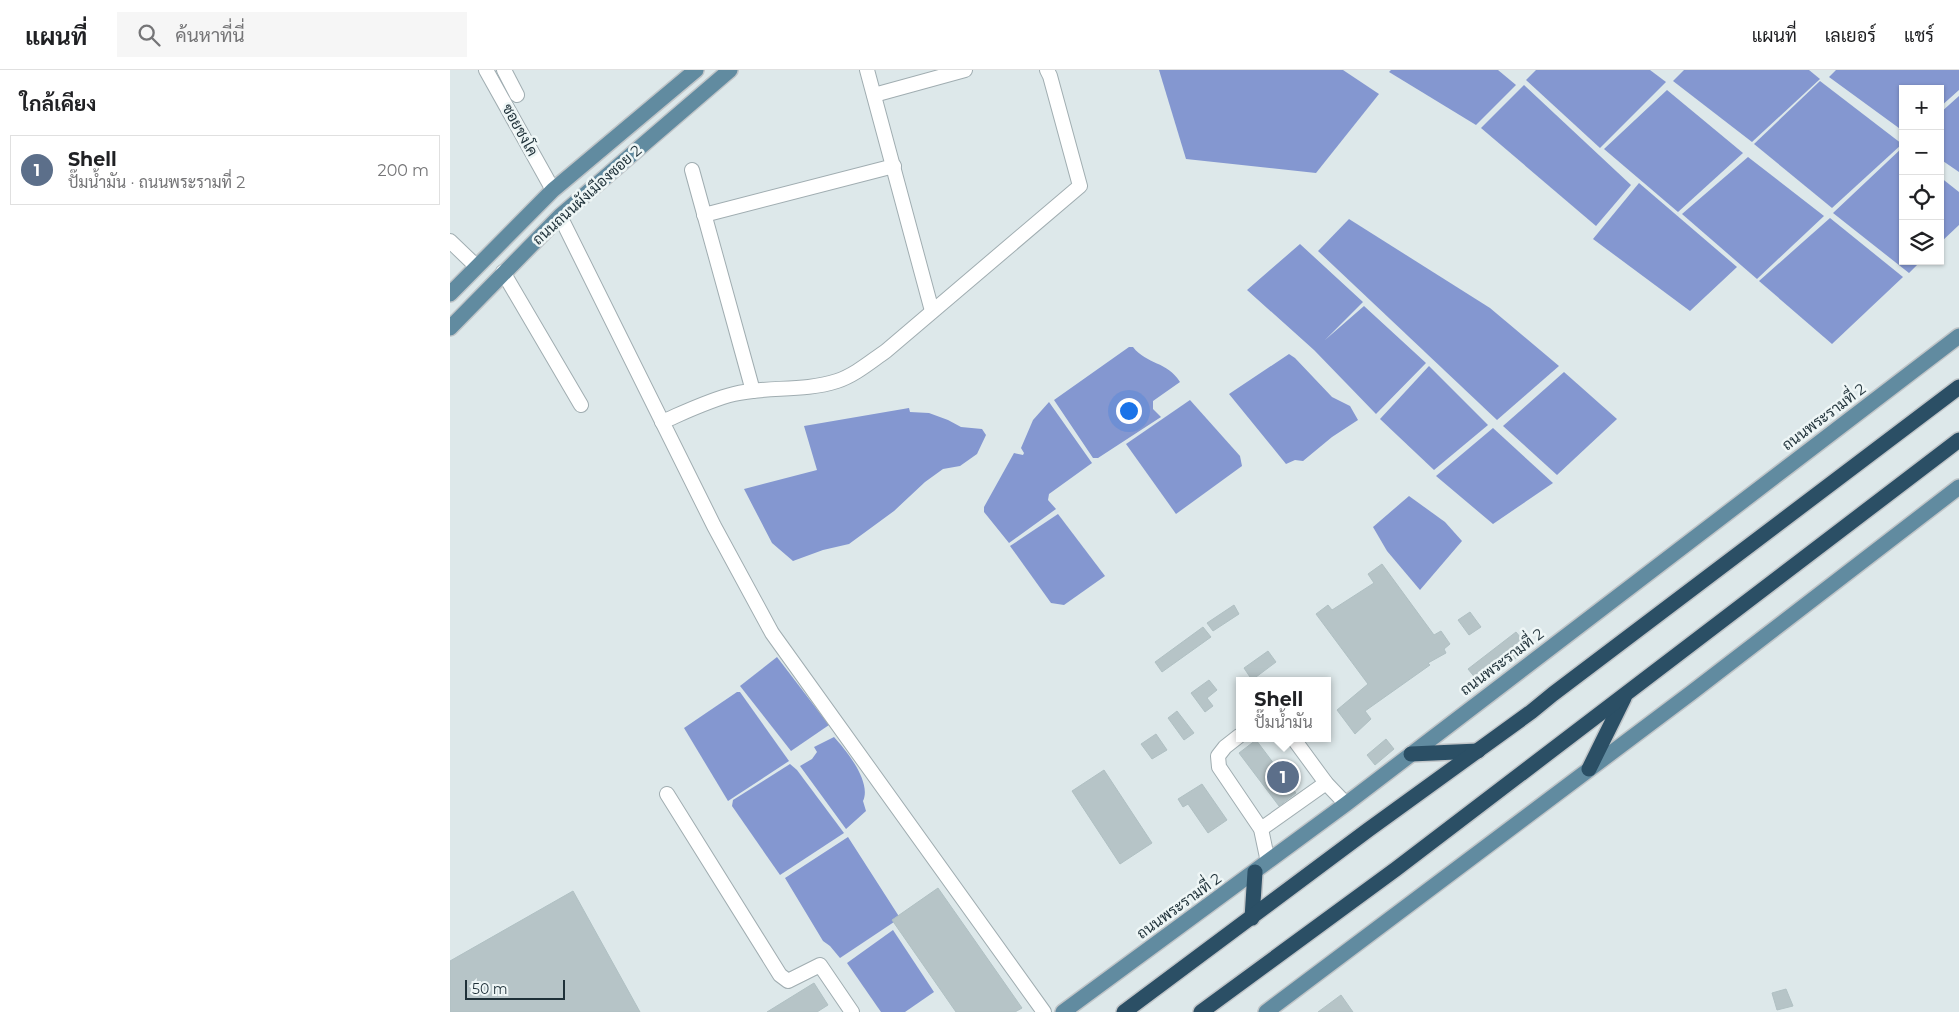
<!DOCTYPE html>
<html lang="th">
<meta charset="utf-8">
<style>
:root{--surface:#fff;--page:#f6f6f6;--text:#202124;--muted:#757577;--line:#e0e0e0;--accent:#b45309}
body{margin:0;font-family:Montserrat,Sarabun,sans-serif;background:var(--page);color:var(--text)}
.controls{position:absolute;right:15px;top:15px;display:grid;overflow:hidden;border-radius:0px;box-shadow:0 1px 4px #0004}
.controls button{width:45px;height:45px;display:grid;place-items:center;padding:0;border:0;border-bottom:1px solid var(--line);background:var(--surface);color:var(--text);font:25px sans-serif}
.scale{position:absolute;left:15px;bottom:12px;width:100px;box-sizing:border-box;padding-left:5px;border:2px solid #1f3139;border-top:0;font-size:14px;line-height:18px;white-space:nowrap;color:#1f3139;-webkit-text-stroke:4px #eef6f6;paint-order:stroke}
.you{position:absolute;left:678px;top:340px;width:18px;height:18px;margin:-12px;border:4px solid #fff;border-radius:50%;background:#1a73e8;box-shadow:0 0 0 8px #1a73e833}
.badge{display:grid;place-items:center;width:32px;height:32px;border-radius:50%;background:var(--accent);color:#fff;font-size:16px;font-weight:700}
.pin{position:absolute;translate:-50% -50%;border:2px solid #fff;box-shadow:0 1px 5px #0006}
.popup{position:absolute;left:786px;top:607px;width:95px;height:65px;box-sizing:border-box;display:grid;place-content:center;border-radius:0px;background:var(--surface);filter:drop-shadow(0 1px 4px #0005);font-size:16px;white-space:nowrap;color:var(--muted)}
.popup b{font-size:19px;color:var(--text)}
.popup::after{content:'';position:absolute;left:50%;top:100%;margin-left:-10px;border:10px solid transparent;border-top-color:var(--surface)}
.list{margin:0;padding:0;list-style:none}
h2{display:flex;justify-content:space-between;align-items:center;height:65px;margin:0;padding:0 20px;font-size:21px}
h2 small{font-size:16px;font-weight:400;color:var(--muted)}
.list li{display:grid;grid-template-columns:32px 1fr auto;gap:15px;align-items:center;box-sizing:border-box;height:70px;margin:0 10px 10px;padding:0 10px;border:1px solid var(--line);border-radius:0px}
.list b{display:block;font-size:19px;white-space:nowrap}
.list p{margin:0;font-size:16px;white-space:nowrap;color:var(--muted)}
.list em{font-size:16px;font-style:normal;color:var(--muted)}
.icon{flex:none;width:28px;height:28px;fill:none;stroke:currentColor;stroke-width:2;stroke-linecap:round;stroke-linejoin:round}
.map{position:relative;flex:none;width:1509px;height:942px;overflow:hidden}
header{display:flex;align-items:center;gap:30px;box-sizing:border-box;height:70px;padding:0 25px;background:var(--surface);border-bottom:1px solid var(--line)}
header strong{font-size:24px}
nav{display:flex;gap:28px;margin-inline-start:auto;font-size:18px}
.search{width:350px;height:45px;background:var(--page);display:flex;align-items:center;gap:12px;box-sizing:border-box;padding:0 18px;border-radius:0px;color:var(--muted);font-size:19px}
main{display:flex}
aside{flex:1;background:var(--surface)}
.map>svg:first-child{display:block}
.water{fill:#8497d0}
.building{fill:#b6c4c7;stroke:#b0c0c3}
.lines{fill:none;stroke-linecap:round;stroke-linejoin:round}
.minor-casing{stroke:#a0adb1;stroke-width:16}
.major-casing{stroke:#c0c5c8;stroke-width:18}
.highway-casing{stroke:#c0c5c8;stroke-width:18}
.minor{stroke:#fff;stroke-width:14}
.major{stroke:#618ba0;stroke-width:15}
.highway{stroke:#2b4f65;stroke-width:15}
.labels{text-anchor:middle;stroke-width:5;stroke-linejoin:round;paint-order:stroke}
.street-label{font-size:15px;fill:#1f3139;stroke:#eef6f6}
</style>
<header>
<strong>แผนที่</strong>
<div class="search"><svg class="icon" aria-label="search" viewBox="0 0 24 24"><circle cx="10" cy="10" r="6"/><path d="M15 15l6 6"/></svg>ค้นหาที่นี่</div>
<nav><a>แผนที่</a><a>เลเยอร์</a><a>แชร์</a></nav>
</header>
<main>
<aside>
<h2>ใกล้เคียง<small></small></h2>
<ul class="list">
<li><span class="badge" style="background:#5c6f8a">1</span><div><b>Shell</b><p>ปั๊มน้ำมัน · ถนนพระรามที่ 2</p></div><em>200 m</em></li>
</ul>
</aside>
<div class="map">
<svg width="1509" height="942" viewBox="0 0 1509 942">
<rect width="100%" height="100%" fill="#dde8ea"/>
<g class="water">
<polygon points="709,0 893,0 929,24 866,103 736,89"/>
<polygon points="941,0 1048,0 1066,15 1026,55 939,2"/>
<polygon points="1086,0 1200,0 1216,12 1150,78 1076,10"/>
<polygon points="1234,0 1359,0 1370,9 1302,72 1223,11"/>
<polygon points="1386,0 1509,0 1509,20 1490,37 1490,19 1453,19 1453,61 1379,7"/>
<polygon points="1370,11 1452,74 1382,138 1304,74"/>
<polygon points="1074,15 1181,115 1146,156 1031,58"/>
<polygon points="1217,20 1293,83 1228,142 1154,79"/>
<polygon points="1509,26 1509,102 1490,89 1490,43"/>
<polygon points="1453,77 1453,191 1471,191 1459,203 1383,143"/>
<polygon points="1298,87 1374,146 1307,209 1232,144"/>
<polygon points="1490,107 1509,122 1509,155 1490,173"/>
<polygon points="1189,113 1287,197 1240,241 1143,169"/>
<polygon points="1380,148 1453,207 1382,274 1309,211"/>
<polygon points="899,149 1040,238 1109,296 1047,350 868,181"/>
<polygon points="850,174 913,232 875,270 914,236 976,293 926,344 864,280 797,220"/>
<path d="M679,277h4c14,18 34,14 47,35l-27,19v8l8,8 -63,41h-5l-39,-58z"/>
<polygon points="839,284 845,288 882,327 900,336 908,350 882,367 853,391 845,390 836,394 779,324"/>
<polygon points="979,296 1038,355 984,400 930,349"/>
<polygon points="1114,302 1167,349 1107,405 1053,356"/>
<polygon points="740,330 790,386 792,396 726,444 676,374"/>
<polygon points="599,332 642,393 599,424 598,430 606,439 559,473 534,442 534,437 564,383 573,385 574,383 571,378 583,350"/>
<polygon points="459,338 460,342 479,343 498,350 511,357 532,359 536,365 527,384 510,396 493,399 475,412 444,441 399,474 373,480 343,491 322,473 294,419 367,400 354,356"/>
<polygon points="1043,358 1103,413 1043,454 986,406"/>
<polygon points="959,426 995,452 1012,471 970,520 937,481 923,457"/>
<polygon points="608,444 655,506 614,535 601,533 560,476"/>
<polygon points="327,587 379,655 341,681 290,616"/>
<polygon points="287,622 290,622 339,691 278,731 234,658"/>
<path d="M384,667c12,13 38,45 29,64l3,10 -20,18 -46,-63 12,-7 5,-7 -3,-5z"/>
<polygon points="340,694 347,700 394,763 330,805 282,736 283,730"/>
<polygon points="398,767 450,848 390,888 380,876 373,871 335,808"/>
<polygon points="443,860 484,922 455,942 431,942 397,893"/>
</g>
<g class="building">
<polygon points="932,494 984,565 991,561 1000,574 994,579 996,583 978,593 980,595 915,641 921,649 905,664 887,640 918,614 866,544 878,535 882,540 924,513 918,504"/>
<polygon points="784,535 789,544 763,561 757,553"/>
<polygon points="1020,542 1031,557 1019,565 1008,550"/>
<polygon points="753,557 761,567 712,602 705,592"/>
<polygon points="1066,562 1079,578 1031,615 1018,599"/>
<polygon points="818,581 826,592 802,610 794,598"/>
<polygon points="759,610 767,620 757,628 763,636 755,642 741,623"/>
<polygon points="727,641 744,663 734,670 718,648"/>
<polygon points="706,664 717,680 702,689 691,674"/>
<polygon points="936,669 944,679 925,695 917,685"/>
<polygon points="806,670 846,723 829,736 789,683"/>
<polygon points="654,700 702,773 670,794 622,721"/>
<polygon points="752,714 777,750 758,763 738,734 733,737 728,729"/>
<polygon points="488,818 572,938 565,942 506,942 442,850"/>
<polygon points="123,821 190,942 0,942 0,891"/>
<polygon points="364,913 378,935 367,942 317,942"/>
<polygon points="1336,919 1343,936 1327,940 1322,923"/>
<polygon points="891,925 903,942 868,942"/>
</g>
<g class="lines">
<defs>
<g id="minor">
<polyline points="36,0 103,120"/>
<polyline points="54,0 67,25"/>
<polyline points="417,0 482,241"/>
<polyline points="424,25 515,0"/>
<polyline points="242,100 303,321"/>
<polyline points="254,145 444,96"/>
<polyline points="110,146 264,456 322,563 594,942"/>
<polyline points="0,171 26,196"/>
<polyline points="53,202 131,335"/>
<path d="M212,352c23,-10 47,-22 72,-28 33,-8 69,-2 103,-13 18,-6 33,-19 49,-30l194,-165 -30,-110 -3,-6"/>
<polyline points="789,666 775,677 768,686 769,697 811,759 818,792"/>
<polyline points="843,668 876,713 896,734"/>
<polyline points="217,724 330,905 338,911 370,895 402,942"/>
<polyline points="811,759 876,713"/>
</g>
<g id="major">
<polyline points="0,224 103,120 246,0"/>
<polyline points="0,258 110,146 280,0"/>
<polyline points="613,942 896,734 1509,266"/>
<polyline points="816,942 1241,623 1509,417"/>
</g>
<g id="highway">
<polyline points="961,684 1028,681"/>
<polyline points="1139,699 1174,628"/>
<polyline points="802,848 805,802"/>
<polyline points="674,942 918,760 1081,642 1103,624 1509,317"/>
<polyline points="751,942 946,799 1509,370"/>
</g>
</defs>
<use href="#minor" class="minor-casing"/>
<use href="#major" class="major-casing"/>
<use href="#highway" class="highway-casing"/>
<use href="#minor" class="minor"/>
<use href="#major" class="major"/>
<use href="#highway" class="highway"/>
</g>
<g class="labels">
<g class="street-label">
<text transform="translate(70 60) rotate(61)" y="5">ซอยชงโค</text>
<text transform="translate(137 125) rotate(-42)" y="5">ถนนถนนผังเมืองซอย 2</text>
<text transform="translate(1374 347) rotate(-37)" y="5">ถนนพระรามที่ 2</text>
<text transform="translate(1052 592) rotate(-37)" y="5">ถนนพระรามที่ 2</text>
<text transform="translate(729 836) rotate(-36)" y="5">ถนนพระรามที่ 2</text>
</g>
</g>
</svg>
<div class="controls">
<button>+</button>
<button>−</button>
<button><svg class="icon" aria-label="locate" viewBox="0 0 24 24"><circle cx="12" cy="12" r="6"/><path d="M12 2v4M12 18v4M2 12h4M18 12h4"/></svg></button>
<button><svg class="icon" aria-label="layers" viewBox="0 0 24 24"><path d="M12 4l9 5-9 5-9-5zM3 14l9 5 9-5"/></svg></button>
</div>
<div class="scale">50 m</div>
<div class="you"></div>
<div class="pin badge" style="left:833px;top:707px;background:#5c6f8a">1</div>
<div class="popup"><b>Shell</b>ปั๊มน้ำมัน</div>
</div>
</main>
